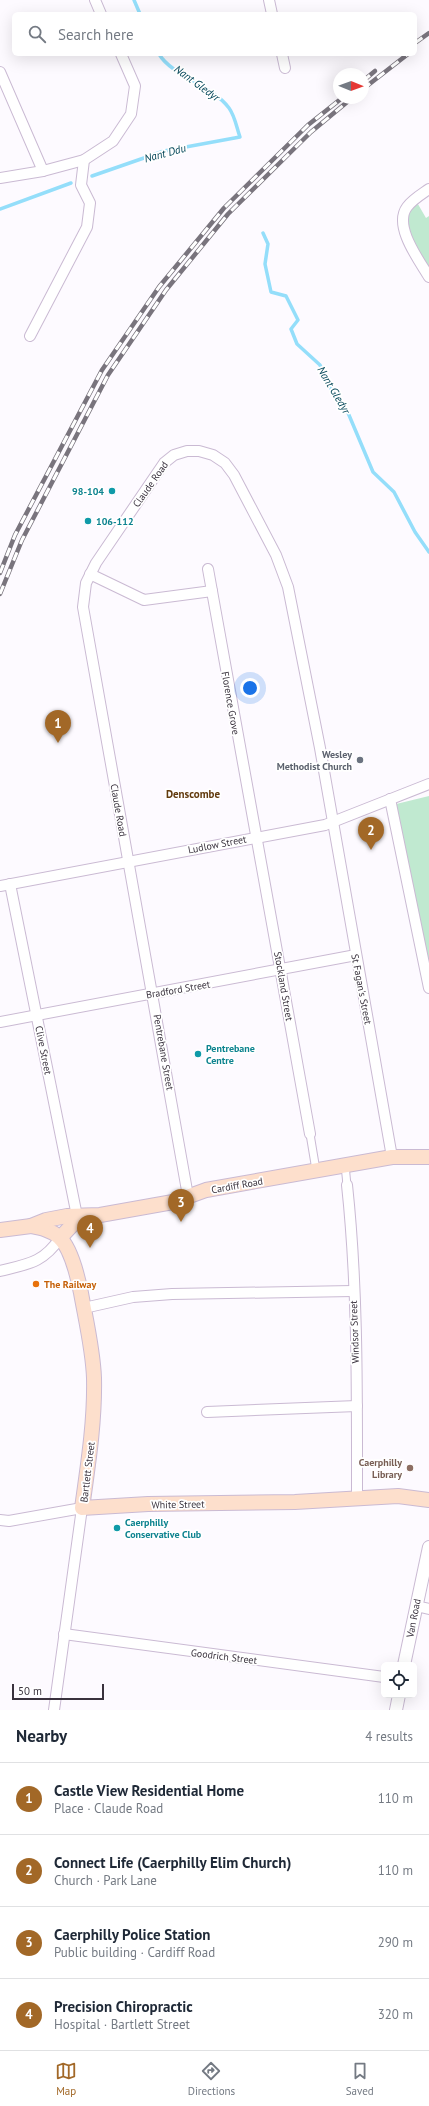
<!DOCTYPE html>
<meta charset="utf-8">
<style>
:root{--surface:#fff;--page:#f6f6f7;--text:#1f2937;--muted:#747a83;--line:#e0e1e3;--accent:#a26827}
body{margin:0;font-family:"PT Sans",sans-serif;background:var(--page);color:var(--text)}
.controls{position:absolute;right:12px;bottom:12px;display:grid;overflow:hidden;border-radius:6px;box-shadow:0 4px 16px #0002}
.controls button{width:36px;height:36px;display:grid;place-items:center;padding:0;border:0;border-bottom:1px solid var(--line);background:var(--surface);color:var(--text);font:20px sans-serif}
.compass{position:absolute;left:333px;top:68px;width:36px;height:36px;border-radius:50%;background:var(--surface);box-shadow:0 4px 16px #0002;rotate:91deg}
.scale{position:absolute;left:12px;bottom:10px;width:92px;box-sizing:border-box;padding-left:4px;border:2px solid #39323d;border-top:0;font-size:11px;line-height:14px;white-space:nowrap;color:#39323d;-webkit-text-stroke:3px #fff;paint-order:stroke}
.you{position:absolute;left:250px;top:688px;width:14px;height:14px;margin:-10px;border:3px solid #fff;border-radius:50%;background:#1a73e8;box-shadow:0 0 0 6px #1a73e833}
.badge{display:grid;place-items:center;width:26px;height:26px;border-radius:50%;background:var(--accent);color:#fff;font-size:13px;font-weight:700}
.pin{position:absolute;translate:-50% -33px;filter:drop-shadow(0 1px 2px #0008)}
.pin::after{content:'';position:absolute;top:21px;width:14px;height:12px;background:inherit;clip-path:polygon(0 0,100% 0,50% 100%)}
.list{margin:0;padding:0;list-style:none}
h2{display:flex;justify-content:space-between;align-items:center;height:52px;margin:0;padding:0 16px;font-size:17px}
h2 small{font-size:13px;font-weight:400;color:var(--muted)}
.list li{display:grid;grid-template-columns:26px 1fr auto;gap:12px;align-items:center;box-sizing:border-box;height:72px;padding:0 16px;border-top:1px solid var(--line)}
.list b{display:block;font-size:15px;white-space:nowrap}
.list p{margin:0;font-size:13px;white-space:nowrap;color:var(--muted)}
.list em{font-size:13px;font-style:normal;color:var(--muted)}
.icon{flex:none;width:22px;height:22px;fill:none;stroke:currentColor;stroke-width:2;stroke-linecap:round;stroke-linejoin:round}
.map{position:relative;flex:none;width:429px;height:1710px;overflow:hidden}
.search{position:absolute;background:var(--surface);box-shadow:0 4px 16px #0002;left:12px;right:12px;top:12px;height:44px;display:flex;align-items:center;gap:10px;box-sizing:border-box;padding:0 14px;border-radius:6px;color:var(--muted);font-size:15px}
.sheet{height:340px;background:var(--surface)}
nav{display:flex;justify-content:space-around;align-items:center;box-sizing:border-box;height:56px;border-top:1px solid var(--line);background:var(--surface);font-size:11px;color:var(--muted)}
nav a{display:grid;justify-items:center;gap:2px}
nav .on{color:var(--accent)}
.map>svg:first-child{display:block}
.green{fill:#c0e9d0}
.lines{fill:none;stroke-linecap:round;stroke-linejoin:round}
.stream{stroke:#94defa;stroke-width:3.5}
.pedestrian-casing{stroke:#cabad3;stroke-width:9}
.minor-casing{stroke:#cabad3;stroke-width:12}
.tertiary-casing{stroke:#cabad3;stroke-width:14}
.secondary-casing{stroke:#cabad3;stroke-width:16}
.pedestrian{stroke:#fff;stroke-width:7}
.minor{stroke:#fff;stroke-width:10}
.tertiary{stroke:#fff;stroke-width:12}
.secondary{stroke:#fddfcc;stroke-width:14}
.rail-casing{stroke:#79747d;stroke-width:4.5}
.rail{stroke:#fff;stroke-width:3;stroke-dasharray:9;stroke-linecap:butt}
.culture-dot{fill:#0f9aa8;stroke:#fff;stroke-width:1.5}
.worship-dot{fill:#6b7280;stroke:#fff;stroke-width:1.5}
.food-dot{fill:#e8710a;stroke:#fff;stroke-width:1.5}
.education-dot{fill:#8d6e63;stroke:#fff;stroke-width:1.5}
.labels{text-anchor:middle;stroke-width:3.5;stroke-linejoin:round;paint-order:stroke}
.street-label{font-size:10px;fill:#39323d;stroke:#fff}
.culture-label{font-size:10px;font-weight:bold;fill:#0d838f;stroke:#fff;text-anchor:start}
.worship-label{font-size:10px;font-weight:bold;fill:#5b616d;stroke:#fff;text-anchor:end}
.food-label{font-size:10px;font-weight:bold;fill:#c56008;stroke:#fff;text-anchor:start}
.education-label{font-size:10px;font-weight:bold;fill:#785e54;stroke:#fff;text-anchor:end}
.water-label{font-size:11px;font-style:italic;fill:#004457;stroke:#fff}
.neighbourhood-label{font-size:11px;font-weight:bold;fill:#623b0d;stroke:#fff}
</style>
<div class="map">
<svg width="429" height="1710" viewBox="0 0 429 1710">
<rect width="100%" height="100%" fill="#fdfaff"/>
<g class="green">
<polygon points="415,199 426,218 429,216 429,277 407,239 407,207"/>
<polygon points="429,796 429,982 388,806"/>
</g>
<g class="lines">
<g class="stream">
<polyline points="134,0 140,14"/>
<path d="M92,176l72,-25 76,-14c-3,-8 -5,-21 -11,-29 -17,-23 -57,-32 -70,-54"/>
<polyline points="0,209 71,183"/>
<polyline points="263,233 268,244 265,264 271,292 286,296 298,320 291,329 297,344 320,365 329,386 346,408 373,472 394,492 415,532 429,552"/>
</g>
<defs>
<g id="pedestrian">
<polyline points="310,1134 316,1170"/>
<polyline points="345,1165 347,1185"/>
</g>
<g id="minor">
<polyline points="95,0 101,14"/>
<polyline points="269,0 272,14"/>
<polyline points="282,54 285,68"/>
<polyline points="0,72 43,171"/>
<polyline points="0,178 43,171 84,160 113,141 131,114 135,86 121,54"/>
<path d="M429,189c-7,5 -16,10 -22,18 -14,19 12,53 22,70"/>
<polyline points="30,336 87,227 90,203 81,185 84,160"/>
<polyline points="208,569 310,1134"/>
<polyline points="90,574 144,600 212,591"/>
<polyline points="390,799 429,988"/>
<polyline points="10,884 77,1216"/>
<polyline points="0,886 325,825 429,784"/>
<polyline points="0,1022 356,955"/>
<path d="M347,1185c11,102 10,212 10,315"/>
<polyline points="188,1196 83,607 86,583 96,563 164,463 174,455 187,451 199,451 213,455 225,463 234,475 276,555 288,587 320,748 392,1157"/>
<path d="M0,1271c28,-7 43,-8 60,-33"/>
<polyline points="84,1308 133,1297 172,1294 353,1291"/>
<polyline points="207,1412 357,1406"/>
<polyline points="0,1520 9,1521 82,1508 54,1710"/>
<polyline points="416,1606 429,1609"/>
<polyline points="64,1634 384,1677"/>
</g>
<g id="tertiary">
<polyline points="404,1665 429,1547"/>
<polyline points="396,1710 399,1695"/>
</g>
<g id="secondary">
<path d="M31,1226c10,2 20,4 28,11 12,11 19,41 22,56 5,28 12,57 13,85 1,43 -6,87 -12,130l66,-4 147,-2 103,-6 31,4"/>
<polyline points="0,1230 31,1226 46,1220 67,1216 100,1215 173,1202 206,1190 392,1157 429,1157"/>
<polyline points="60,1238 75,1222 77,1216"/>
</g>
</defs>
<use href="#pedestrian" class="pedestrian-casing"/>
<use href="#minor" class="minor-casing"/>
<use href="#tertiary" class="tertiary-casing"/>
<use href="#secondary" class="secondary-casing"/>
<use href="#pedestrian" class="pedestrian"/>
<use href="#minor" class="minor"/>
<use href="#tertiary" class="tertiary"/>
<use href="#secondary" class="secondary"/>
<defs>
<g id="rail">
<polyline points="415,43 429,33"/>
<polyline points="363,81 375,71"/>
<polyline points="363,89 408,54"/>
<polyline points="0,573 15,535 102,370 159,287 224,208 308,125 342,98"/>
<polyline points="0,594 22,540 108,375 166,290 228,214 311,132 352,98"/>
</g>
</defs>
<use href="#rail" class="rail-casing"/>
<use href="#rail" class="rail"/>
</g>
<g class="culture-dot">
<circle cx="112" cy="491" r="4"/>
<circle cx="88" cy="521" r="4"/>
<circle cx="198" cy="1054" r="4"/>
<circle cx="117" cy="1528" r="4"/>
</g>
<circle class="worship-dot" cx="360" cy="760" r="4"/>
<circle class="food-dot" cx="36" cy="1284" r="4"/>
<circle class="education-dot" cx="410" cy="1468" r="4"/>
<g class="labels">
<g class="street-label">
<text transform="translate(150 484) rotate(-55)" y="4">Claude Road</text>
<text transform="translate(231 703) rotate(80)" y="4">Florence Grove</text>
<text transform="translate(119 810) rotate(80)" y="4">Claude Road</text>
<text transform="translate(217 844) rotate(-11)" y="4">Ludlow Street</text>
<text transform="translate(284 986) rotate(80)" y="4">Stockland Street</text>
<text transform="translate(178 989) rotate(-10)" y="4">Bradford Street</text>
<text transform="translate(362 989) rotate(79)" y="4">St Fagan's Street</text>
<text transform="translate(44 1050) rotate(79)" y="4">Clive Street</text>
<text transform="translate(164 1052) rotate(80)" y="4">Pentrebane Street</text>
<text transform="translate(237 1185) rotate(-10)" y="4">Cardiff Road</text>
<text transform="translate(354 1332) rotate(-92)" y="4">Windsor Street</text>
<text transform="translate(87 1472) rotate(-83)" y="4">Bartlett Street</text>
<text transform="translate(178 1504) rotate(-1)" y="4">White Street</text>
<text transform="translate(413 1618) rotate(-79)" y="4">Van Road</text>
<text transform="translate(224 1656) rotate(7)" y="4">Goodrich Street</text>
</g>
<g class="culture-label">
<text x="104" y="495" text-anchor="end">98-104</text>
<text x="96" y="525">106-112</text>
<text x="206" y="1052">Pentrebane<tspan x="206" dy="12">Centre</tspan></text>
<text x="125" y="1526">Caerphilly<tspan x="125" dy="12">Conservative Club</tspan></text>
</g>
<g class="worship-label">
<text x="352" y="758">Wesley<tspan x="352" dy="12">Methodist Church</tspan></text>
</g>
<g class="food-label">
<text x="44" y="1288">The Railway</text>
</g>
<g class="education-label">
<text x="402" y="1466">Caerphilly<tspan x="402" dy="12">Library</tspan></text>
</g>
<g class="water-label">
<text transform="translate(197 83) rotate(36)" y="4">Nant Gledyr</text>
<text transform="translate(165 153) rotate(-15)" y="4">Nant Ddu</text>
<text transform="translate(334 390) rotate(59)" y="4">Nant Gledyr</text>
</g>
<g class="neighbourhood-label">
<text x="193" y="798">Denscombe</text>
</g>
</g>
</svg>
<div class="controls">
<button><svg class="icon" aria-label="locate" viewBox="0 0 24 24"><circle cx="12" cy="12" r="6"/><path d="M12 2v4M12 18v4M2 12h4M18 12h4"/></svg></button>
</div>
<svg class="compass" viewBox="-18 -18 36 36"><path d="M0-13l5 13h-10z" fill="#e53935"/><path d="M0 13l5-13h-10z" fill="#747a83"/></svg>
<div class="scale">50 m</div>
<div class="you"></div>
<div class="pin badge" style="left:58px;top:743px">1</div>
<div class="pin badge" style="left:371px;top:850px">2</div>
<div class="pin badge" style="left:181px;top:1222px">3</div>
<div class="pin badge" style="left:90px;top:1248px">4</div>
<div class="search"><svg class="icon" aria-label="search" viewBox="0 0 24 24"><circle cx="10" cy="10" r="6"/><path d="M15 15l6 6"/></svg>Search here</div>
</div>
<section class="sheet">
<h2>Nearby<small>4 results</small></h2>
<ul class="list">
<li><span class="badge">1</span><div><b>Castle View Residential Home</b><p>Place · Claude Road</p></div><em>110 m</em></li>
<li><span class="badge">2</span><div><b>Connect Life (Caerphilly Elim Church)</b><p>Church · Park Lane</p></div><em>110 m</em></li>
<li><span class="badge">3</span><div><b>Caerphilly Police Station</b><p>Public building · Cardiff Road</p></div><em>290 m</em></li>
<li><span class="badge">4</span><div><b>Precision Chiropractic</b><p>Hospital · Bartlett Street</p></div><em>320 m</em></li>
</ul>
</section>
<nav>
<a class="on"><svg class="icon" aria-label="map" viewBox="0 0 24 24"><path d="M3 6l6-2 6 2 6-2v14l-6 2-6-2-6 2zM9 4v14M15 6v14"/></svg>Map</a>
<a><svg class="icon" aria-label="directions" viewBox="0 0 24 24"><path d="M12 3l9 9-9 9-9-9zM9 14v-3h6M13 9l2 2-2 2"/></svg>Directions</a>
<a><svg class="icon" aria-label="saved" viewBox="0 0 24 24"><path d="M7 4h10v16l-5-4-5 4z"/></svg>Saved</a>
</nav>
